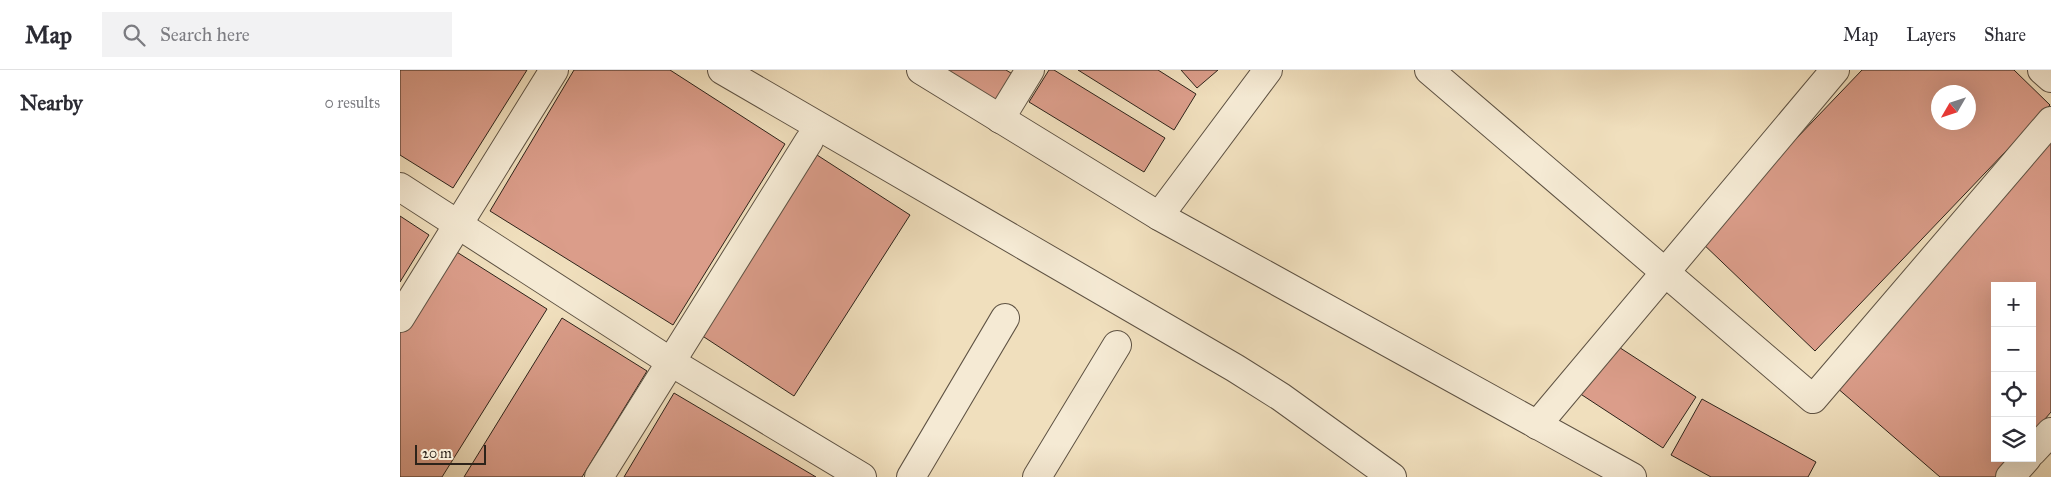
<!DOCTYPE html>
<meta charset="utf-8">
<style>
:root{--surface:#fff;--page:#f2f2f3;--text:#2b2b33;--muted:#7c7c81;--line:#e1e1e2}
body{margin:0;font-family:"IM FELL Great Primer",serif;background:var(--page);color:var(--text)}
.controls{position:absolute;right:15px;bottom:15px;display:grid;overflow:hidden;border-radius:0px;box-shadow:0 5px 20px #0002}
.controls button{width:45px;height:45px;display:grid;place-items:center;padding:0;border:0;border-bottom:1px solid var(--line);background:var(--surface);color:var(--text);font:25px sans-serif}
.compass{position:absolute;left:1531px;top:15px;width:45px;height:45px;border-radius:50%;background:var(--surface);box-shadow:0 5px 20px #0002;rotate:231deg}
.scale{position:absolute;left:15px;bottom:12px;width:71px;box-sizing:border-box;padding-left:5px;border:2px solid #2d231a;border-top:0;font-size:14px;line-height:18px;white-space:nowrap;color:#2d231a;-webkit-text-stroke:4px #f5ead4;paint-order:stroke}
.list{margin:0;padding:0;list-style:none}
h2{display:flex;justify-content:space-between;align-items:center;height:65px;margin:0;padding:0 20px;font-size:21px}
h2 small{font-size:16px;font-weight:400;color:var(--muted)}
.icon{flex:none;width:28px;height:28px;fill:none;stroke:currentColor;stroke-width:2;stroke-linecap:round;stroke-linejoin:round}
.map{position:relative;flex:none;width:1651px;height:407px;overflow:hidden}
header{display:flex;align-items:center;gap:30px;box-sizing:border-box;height:70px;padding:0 25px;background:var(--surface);border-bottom:1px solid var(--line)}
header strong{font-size:24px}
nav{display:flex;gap:28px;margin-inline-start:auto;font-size:18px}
.search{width:350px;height:45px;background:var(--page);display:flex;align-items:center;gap:12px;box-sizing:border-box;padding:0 18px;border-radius:0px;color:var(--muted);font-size:19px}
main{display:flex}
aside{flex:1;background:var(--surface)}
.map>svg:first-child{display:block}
.building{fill:#db9d8a;stroke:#2d231a;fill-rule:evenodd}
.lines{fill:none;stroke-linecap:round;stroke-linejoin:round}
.minor-casing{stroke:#5e5243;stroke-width:30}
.minor{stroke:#f5ead4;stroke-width:28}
</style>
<header>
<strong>Map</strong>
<div class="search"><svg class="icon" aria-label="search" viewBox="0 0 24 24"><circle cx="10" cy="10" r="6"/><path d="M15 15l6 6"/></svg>Search here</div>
<nav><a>Map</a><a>Layers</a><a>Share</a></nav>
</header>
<main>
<aside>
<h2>Nearby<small>0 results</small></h2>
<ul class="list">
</ul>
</aside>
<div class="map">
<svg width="1651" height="407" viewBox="0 0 1651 407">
<rect width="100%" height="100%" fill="#f0dfbd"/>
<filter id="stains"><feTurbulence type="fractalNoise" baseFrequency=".004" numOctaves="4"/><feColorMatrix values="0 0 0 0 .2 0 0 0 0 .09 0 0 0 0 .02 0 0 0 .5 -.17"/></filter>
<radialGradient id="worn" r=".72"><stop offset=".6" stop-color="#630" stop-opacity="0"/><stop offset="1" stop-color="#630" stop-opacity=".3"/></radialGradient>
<g class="building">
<polygon points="0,0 127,0 53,118 0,85"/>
<polygon points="174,0 270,0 385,74 273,255 90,141"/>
<polygon points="530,0 606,0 614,5 593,39"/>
<polygon points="649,0 654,0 765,68 744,102 629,32"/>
<polygon points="678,0 758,0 796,24 774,60"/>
<polygon points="781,0 818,0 797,18"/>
<path d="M1462,0h152l36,35 -235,246 -116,-111zM1538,22h30v30h-30z"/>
<polygon points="1651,67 1651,342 1632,364 1632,216 1595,216 1595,388 1612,388 1596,407 1540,407 1436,317"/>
<polygon points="417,85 510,145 394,326 301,265"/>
<polygon points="0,146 29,165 0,212"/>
<polygon points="52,179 147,239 42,407 0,407 0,262"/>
<polygon points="162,248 247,301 182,407 64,407"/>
<polygon points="1211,272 1296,327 1263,378 1179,323"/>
<polygon points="274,323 416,407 224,407"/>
<polygon points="1302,329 1416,392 1408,407 1311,407 1271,385"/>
</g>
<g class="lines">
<defs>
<g id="minor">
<polyline points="322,0 835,298 881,327 992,407"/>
<polyline points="521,0 759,146 1232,407"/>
<polyline points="1029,0 1413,329 1651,51"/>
<polyline points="1642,0 1651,8"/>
<polyline points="600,49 630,0"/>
<polyline points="0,117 271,292 462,407"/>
<polyline points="759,146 868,0"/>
<polyline points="0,248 154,0"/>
<polyline points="1137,355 1435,0"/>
<polyline points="1632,382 1651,362"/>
<polyline points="199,407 409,71"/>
<polyline points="511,407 605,248"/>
<polyline points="637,407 717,275"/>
<polyline points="1610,407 1627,388"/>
</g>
</defs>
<use href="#minor" class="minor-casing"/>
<use href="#minor" class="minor"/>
</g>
<rect width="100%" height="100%" filter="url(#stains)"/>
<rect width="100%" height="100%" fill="url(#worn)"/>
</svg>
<div class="controls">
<button>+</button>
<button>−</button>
<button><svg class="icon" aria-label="locate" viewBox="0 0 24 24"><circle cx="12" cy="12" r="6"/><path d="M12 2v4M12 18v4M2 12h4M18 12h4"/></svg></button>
<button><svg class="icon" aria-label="layers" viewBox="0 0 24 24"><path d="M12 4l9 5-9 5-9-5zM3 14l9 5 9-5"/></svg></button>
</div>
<svg class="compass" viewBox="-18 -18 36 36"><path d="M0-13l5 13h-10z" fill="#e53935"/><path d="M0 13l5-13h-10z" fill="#7c7c81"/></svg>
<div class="scale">20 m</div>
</div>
</main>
